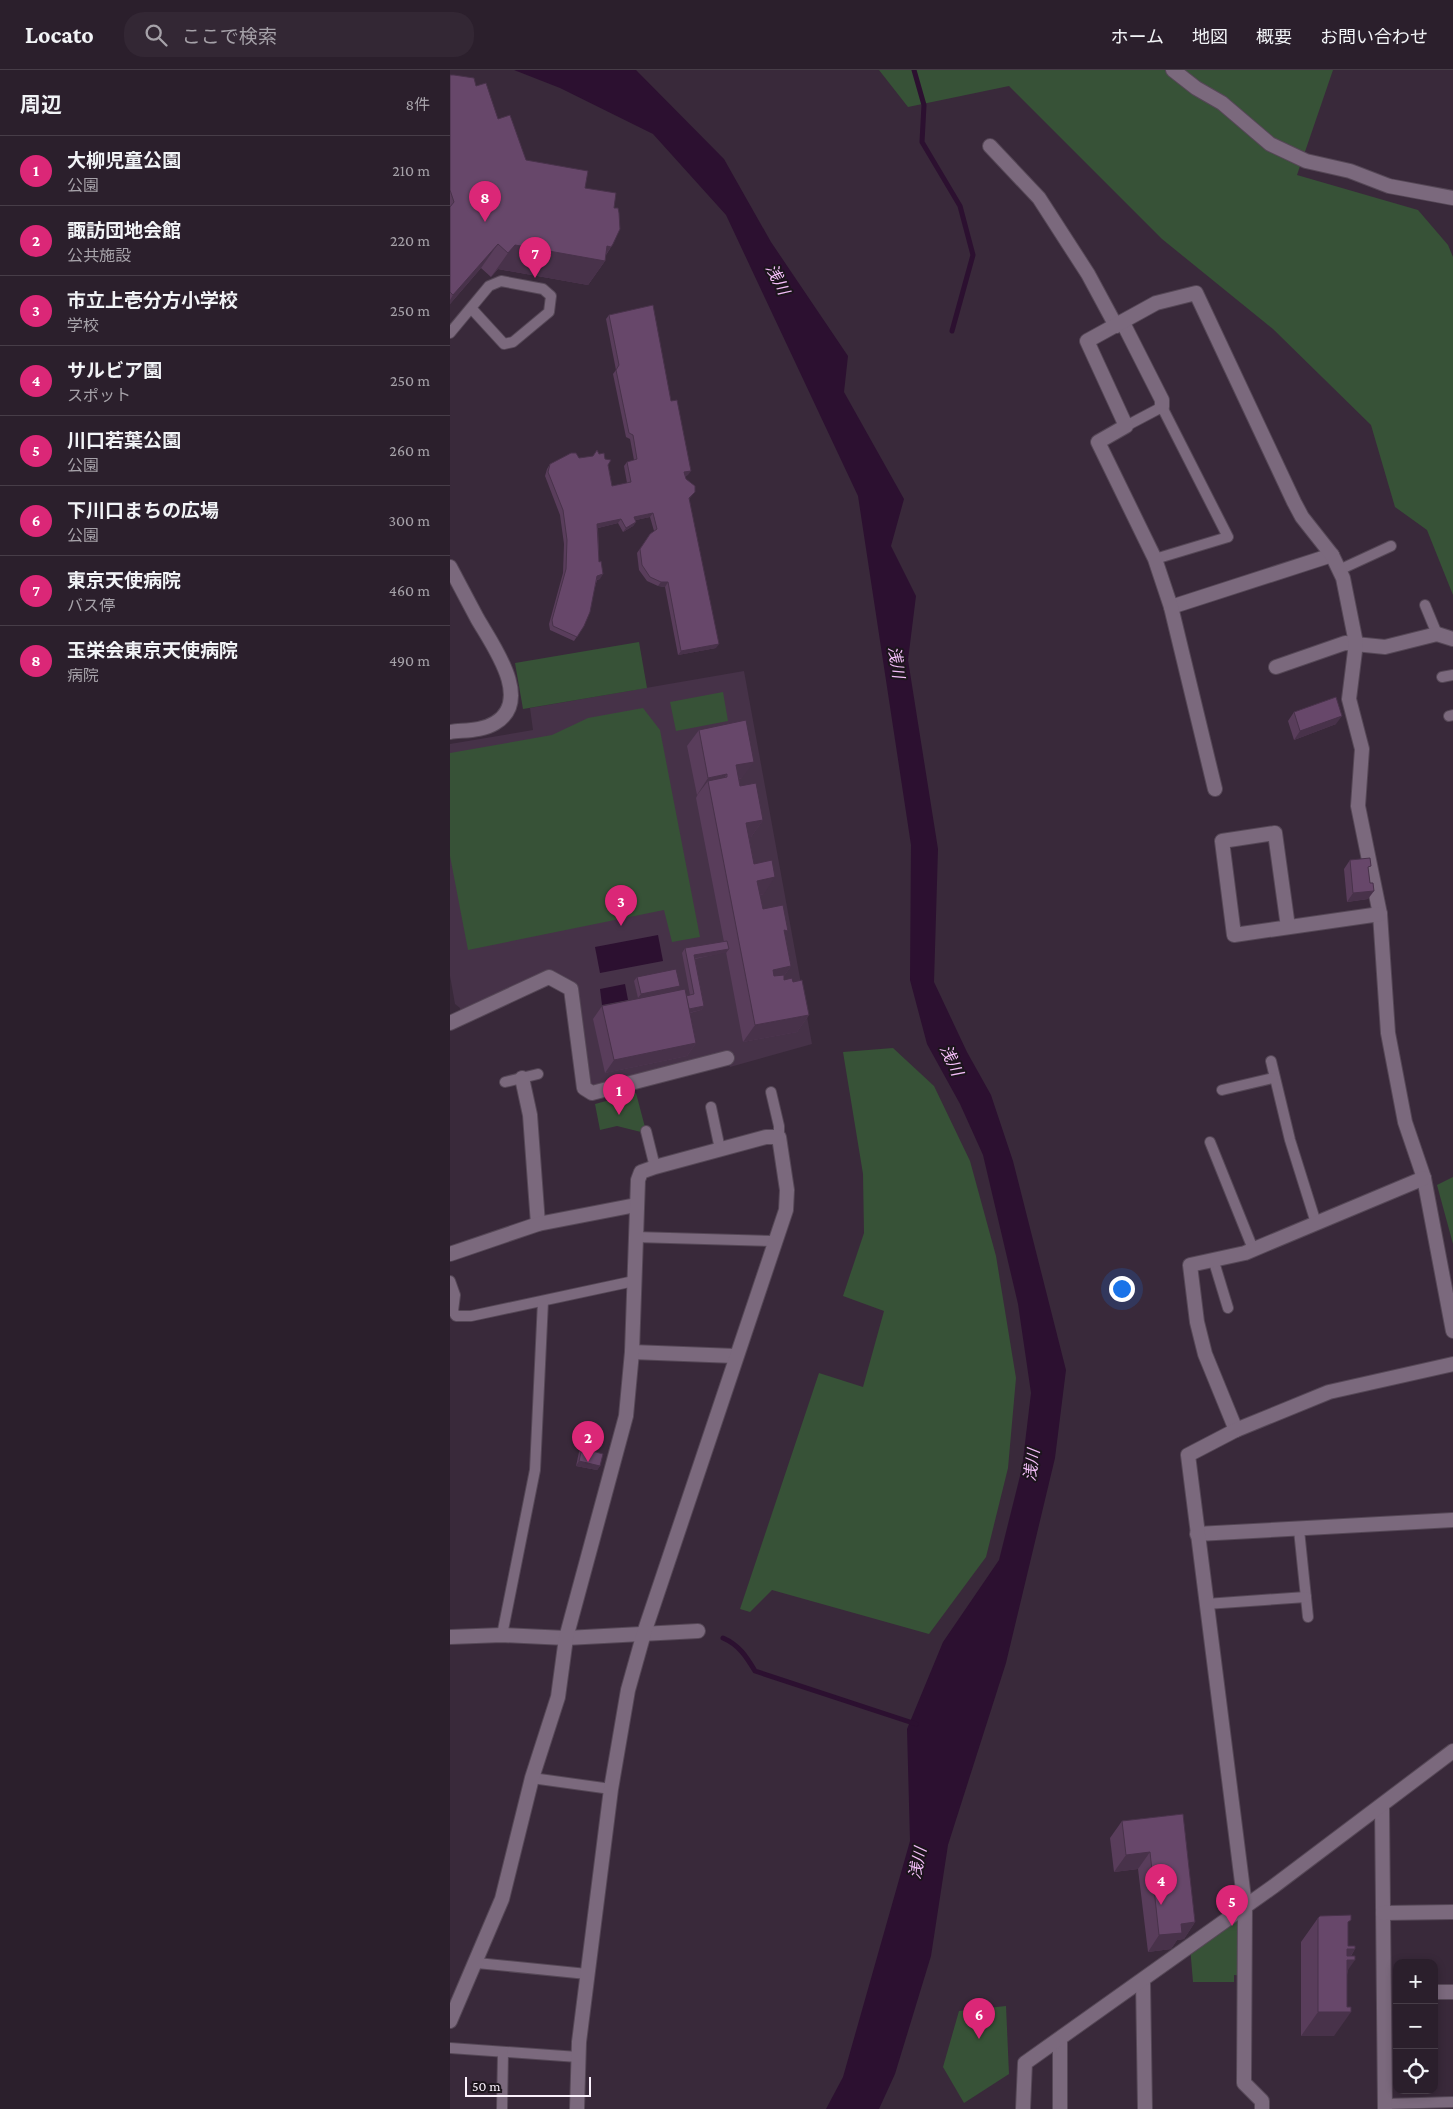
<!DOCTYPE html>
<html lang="ja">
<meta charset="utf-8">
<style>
:root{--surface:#2b1f2c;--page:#332734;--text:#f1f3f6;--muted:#a6a2a9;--line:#473d48;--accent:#db2777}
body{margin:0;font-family:"Crimson Pro","Noto Sans JP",serif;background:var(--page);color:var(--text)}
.controls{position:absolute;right:15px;bottom:15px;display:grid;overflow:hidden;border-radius:10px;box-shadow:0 2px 8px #0003}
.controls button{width:45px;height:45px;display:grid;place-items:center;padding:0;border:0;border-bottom:1px solid var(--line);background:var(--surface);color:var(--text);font:25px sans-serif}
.scale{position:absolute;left:15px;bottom:12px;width:126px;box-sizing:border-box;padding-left:5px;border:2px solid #fbf1fc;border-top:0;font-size:14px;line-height:18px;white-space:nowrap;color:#fbf1fc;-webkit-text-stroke:4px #1c151c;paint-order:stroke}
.you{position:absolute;left:671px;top:1218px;width:18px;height:18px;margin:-12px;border:4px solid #fff;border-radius:50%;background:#1a73e8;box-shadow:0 0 0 8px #1a73e833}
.badge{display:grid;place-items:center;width:32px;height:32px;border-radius:50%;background:var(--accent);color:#fff;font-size:16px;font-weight:700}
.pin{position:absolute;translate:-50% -41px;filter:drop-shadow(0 1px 2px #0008)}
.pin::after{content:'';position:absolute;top:26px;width:18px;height:15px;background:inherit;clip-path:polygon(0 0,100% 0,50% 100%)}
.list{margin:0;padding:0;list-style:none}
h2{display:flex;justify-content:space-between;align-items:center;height:65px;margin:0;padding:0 20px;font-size:21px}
h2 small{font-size:16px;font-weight:400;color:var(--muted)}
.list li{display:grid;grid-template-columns:32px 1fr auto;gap:15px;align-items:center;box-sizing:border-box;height:70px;padding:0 20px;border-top:1px solid var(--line)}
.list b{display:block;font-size:19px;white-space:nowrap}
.list p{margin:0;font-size:16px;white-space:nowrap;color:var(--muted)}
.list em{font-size:16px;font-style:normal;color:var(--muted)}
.icon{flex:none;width:28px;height:28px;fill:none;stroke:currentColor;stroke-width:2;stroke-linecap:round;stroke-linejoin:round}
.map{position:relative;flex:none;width:1003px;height:2039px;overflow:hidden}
header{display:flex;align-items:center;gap:30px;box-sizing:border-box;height:70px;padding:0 25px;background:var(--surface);border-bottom:1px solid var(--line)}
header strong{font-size:24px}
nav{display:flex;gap:28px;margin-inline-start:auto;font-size:18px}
.search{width:350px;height:45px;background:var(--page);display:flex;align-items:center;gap:12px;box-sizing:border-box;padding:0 18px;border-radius:20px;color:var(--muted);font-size:19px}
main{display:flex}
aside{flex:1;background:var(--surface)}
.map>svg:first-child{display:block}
.built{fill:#463248}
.green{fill:#375237}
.water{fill:#2c1030}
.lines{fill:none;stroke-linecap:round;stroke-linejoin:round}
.stream{stroke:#2c1030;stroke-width:5}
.service-casing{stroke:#554756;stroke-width:12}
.minor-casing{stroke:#554756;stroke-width:16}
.service{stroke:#7b697d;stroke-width:10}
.minor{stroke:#7b697d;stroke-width:14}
.wall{fill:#593d5b}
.shaded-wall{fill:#48324a}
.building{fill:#67476a;stroke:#48324a}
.labels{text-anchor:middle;stroke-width:4;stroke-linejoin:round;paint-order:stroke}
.water-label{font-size:16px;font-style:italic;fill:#f3bef8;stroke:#1c151c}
</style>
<header>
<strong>Locato</strong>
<div class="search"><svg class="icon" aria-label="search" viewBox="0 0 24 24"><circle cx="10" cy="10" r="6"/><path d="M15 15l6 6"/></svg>ここで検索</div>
<nav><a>ホーム</a><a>地図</a><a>概要</a><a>お問い合わせ</a></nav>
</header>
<main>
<aside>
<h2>周辺<small>8件</small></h2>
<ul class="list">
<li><span class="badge">1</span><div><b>大柳児童公園</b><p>公園</p></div><em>210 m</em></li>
<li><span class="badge">2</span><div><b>諏訪団地会館</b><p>公共施設</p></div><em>220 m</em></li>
<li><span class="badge">3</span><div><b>市立上壱分方小学校</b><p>学校</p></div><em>250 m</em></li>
<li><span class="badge">4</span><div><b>サルビア園</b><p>スポット</p></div><em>250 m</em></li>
<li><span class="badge">5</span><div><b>川口若葉公園</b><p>公園</p></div><em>260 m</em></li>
<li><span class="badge">6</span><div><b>下川口まちの広場</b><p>公園</p></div><em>300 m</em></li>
<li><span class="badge">7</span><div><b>東京天使病院</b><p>バス停</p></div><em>460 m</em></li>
<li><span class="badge">8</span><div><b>玉栄会東京天使病院</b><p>病院</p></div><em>490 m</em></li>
</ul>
</aside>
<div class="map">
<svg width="1003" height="2039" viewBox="0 0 1003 2039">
<rect width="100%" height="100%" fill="#39293a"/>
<polygon class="built" points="294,601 362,974 280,997 277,988 134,1018 121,919 105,909 12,948 10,938 5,934 0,906 0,674 83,660 80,638"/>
<g class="green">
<polygon points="429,0 883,0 847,105 968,140 998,175 1003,187 1003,525 977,460 945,437 921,355 823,259 712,169 559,16 458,37"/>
<polygon points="189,572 197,618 73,639 65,593"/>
<polygon points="273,622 278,651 226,661 220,632"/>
<polygon points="193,638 210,660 250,867 222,872 214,840 18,880 0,786 0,683 102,665 138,648"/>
<polygon points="443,978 484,1016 520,1091 546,1186 566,1308 558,1398 536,1487 479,1564 322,1520 300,1542 290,1539 369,1303 413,1317 434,1241 393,1226 414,1163 413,1104 393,982"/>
<polygon points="186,1023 196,1061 191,1062 167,1056 150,1060 145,1034"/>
<polygon points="1003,1107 1003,1174 987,1115"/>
<polygon points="795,1836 795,1906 784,1905 784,1912 743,1912 740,1876"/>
<polygon points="556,1936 559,2004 514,2033 493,1997 509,1941"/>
</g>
<g class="water">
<polygon points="64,0 186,0 274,89 321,172 398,286 394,322 454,429 441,476 466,526 458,590 488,779 484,912 517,982 541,1025 563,1091 616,1300 605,1388 556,1593 498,1775 481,1886 445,2004 429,2039 376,2039 393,2007 460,1771 457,1659 493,1572 549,1490 572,1398 581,1323 568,1234 533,1085 510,1034 477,974 460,910 461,775 408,426 276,145 203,64 110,18"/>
<polygon points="208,865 213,891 150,903 145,877"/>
<polygon points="175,914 178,930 152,935 150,919"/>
</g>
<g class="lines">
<g class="stream">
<polyline points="464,0 474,35 472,72 510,136 523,185 502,261"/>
<path d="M273,1568c16,7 23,18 32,33l161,53"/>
</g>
<defs>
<g id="service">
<polyline points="0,263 39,216 51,211 93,219 101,226 99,242 63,272 54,274 21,238"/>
<polyline points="676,356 712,337 778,467 705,489"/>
<polyline points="889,500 941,476"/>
<polyline points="975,535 987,564"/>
<polyline points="992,607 1003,605"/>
<polyline points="999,646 1003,645"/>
<polyline points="821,991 840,1070 866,1153"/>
<polyline points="55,1012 88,1004"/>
<polyline points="772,1020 823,1008"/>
<polyline points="321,1022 329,1056 329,1067"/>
<polyline points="261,1037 270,1079"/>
<polyline points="196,1061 205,1097"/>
<polyline points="760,1072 803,1179"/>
<polyline points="185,1167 324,1171"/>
<polyline points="764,1192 778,1238"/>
<polyline points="0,1211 5,1225 3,1241 6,1246 21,1246 184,1211"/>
<polyline points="849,1460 858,1547"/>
<polyline points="756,1534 856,1527"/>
<polyline points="52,1565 85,1400 93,1231"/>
<polyline points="82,1708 161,1719"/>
<polyline points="27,1893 137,1904"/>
<polyline points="0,1978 128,1987"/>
<polyline points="935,2034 1003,2032"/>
<polyline points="52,2039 53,1982"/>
</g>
<g id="minor">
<polyline points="723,0 746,18 772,33 820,74 856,91 900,101 939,116 1003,128"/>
<polyline points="540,76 589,128 638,204 666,256"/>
<polyline points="673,253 712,330 712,337"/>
<path d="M0,497c9,17 18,34 27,51 14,25 57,82 18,105 -13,8 -31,7 -45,9"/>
<polyline points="721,537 882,485"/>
<polyline points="826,597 895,573 935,577 987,564 1003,569"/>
<polyline points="765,719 721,537 705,489 648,372 676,356 637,271 706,233 746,223 844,432 852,447 882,485 893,508 906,573 899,629 912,679 908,736 930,844 938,963 955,1052 974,1108 1003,1261"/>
<polyline points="838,857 825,763 772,771 784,865 930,844"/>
<polyline points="0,953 99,907 121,919 134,1018 142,1023 277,988"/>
<polyline points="72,1008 80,1045 88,1154"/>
<polyline points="0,1184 88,1154 186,1135"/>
<polyline points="182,1282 285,1286"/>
<polyline points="786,1360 755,1284 747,1252 740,1195 795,1183 974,1108"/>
<polyline points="747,1464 1003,1450"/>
<polyline points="0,1567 52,1565 116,1568 248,1561"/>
<polyline points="932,1736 935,2039"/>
<polyline points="933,1843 1003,1842"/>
<polyline points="693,1910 695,2039"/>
<polyline points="984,1922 1003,1922"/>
<polyline points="0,1951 52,1829 82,1708 108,1627 116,1568 176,1346 182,1282 188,1110 191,1102 205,1097 316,1067 329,1067 337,1120 336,1140 194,1563 178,1620 161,1719 129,1972 127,2039"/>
<polyline points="610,1970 610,2039"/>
<polyline points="573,2039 575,1993 824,1816 1003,1681"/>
<polyline points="812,2039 812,2031 794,2013 795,1836 738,1385 786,1360 879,1322 1003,1294"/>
</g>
</defs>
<use href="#service" class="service-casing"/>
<use href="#minor" class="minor-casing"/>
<use href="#service" class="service"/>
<use href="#minor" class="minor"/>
</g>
<g class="wall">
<polygon points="0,5 26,16 76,90 135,118 164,138 163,174 156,185 155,191 138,215 48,199 41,207 31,198 0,234"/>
<polygon points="159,245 221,331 238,405 235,406 236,409 245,422 239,429 266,578 228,585 215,517 208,516 197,511 189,500 187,483 200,464 204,461 200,447 186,450 186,452 183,456 173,462 168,453 148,458 149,492 150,509 147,510 134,556 124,571 100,560 99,554 113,503 114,474 110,445 95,406 97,399 100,394 129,388 158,395 162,416 177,413 174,396 177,392 184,390 180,369 176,367 163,304 166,300 156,249"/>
<polygon points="844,642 886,654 844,670 838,651"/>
<polygon points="249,660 292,708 289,709 290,716 313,750 301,767 299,767 304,794 314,824 310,825 313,839 335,865 341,896 334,906 334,910 343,912 359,945 347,962 293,972 276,882 245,889 254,936 251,940 240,943 246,973 237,986 155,1003 143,949 152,936 240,925 232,883 235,878 274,872 246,728 248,724 247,725 237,676"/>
<polygon points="900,790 918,801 920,813 918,829 897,832 894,799"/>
<polygon points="187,907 227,920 188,928 184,911"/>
<polygon points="132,1378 150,1396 147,1400 126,1396 129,1382"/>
<polygon points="733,1744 745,1852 734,1869 727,1870 721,1879 698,1882 688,1799 664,1802 660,1768 672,1751"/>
<polygon points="868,1848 898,1854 898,1876 905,1879 901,1886 884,1966 851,1966 851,1872"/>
</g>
<g class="shaded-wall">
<polygon points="48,174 31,198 0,234 0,230 3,225"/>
<polygon points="163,174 152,190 155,191 138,215 48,199 41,207 58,183 65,175 157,176"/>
<polygon points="241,401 238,405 231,406 234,402"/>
<polygon points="203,443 200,447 181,451 184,447"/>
<polygon points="171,449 168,453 144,459 147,454"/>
<polygon points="186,452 183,456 173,462 176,458"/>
<polygon points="153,504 150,509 144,510 147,506"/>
<polygon points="211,512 218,512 215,517 208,516"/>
<polygon points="269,574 266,578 228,585 231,581"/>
<polygon points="892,646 886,654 844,670 850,661"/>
<polygon points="304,692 292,708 275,712 286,695"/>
<polygon points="277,704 265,721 258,711 248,724 247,725 258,708"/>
<polygon points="313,750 301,767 285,770 296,753"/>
<polygon points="325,807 314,824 296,827 307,811"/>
<polygon points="924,821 918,829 897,832 903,823"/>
<polygon points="279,879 276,883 241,889 244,885"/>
<polygon points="341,896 329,913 311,916 323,900"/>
<polygon points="230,916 227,920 188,928 191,924"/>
<polygon points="254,936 251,940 229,945 232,941"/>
<polygon points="359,945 347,962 293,972 305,955"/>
<polygon points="246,973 237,986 155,1003 164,990"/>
<polygon points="129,1391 150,1396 147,1400 126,1396"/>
<polygon points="700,1782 688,1799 664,1802 676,1785"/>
<polygon points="745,1852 734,1869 727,1870 721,1879 698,1882 709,1865 731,1854"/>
<polygon points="897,1879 905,1879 898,1890 905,1890 888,1914"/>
<polygon points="868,1942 901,1942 884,1966 851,1966"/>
</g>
<g class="building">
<polygon points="0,5 4,5 24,8 26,16 36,13 48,49 60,45 76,90 138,101 135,118 166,123 164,138 168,138 169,143 170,159 163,174 161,177 157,176 155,191 65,175 58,183 48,174 3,225 0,222 0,137 4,132 0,120"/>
<polygon points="203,235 221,331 227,330 241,401 234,402 236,409 245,416 245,422 239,428 269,574 231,581 218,512 211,512 200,507 192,495 190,479 200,464 207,459 203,443 184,447 186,452 176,458 171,449 147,454 149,492 151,491 153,504 147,506 140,542 134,556 127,567 103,556 102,550 116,499 117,470 113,440 98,402 100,394 121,383 126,383 129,388 143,386 147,380 149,384 154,383 155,389 161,390 158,395 162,416 181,412 177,392 187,389 183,365 179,363 166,300 169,295 159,245"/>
<polygon points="886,627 892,646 850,661 844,642"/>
<polygon points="296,650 304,692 286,695 290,716 306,713 313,750 296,753 304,794 322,790 325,807 307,811 313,839 333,835 338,861 334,860 341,896 323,900 324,906 334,905 334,910 342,908 343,912 352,910 359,945 305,955 258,711 277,707 277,704 258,708 249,660"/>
<polygon points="920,788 921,796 918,797 920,813 923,813 924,821 903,823 900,790"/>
<polygon points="277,871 279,879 244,885 254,936 239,939 236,926 244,924 235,878"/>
<polygon points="226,899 230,916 191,924 187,907"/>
<polygon points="235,919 246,973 164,990 152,936"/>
<polygon points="132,1378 153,1384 150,1396 129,1391"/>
<polygon points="733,1744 745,1852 731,1854 732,1863 709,1865 700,1782 676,1785 672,1751"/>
<polygon points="901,1845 901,1850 898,1852 898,1876 905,1876 905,1879 897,1879 897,1886 905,1886 905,1890 897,1890 897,1937 901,1937 901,1942 868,1942 868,1848 870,1846"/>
</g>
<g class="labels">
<g class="water-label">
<text transform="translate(328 209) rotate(63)" y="6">浅川</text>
<text transform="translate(447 592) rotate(81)" y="6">浅川</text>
<text transform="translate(502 990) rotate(65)" y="6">浅川</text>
<text transform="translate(581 1395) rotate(-82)" y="6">浅川</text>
<text transform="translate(467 1793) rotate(-79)" y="6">浅川</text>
</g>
</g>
</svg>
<div class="controls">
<button>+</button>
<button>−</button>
<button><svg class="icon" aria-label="locate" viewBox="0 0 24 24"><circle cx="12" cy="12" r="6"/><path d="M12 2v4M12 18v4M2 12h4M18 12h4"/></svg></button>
</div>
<div class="scale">50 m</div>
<div class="you"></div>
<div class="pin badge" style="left:169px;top:1045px">1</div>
<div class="pin badge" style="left:138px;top:1392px">2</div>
<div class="pin badge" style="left:171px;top:856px">3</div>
<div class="pin badge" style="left:711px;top:1835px">4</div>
<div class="pin badge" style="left:782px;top:1856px">5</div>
<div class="pin badge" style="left:529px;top:1969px">6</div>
<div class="pin badge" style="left:85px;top:208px">7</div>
<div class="pin badge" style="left:35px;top:152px">8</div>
</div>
</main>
